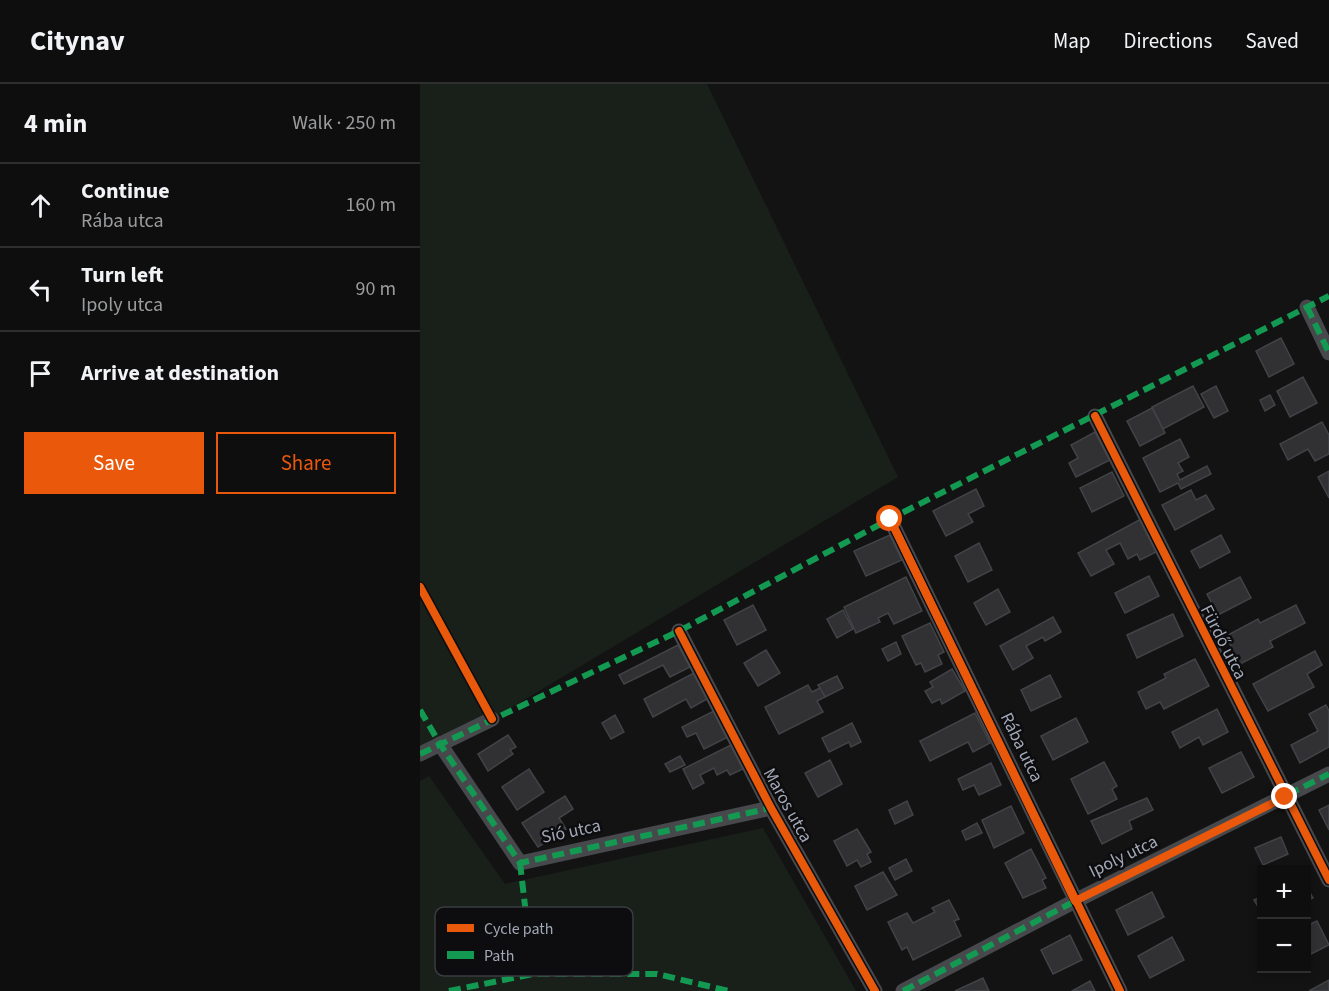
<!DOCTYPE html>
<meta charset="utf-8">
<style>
:root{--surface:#0e0e0e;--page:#171717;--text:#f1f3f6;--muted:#9b9c9e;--line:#2e2e2e;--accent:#ea580c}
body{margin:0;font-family:"Source Sans 3",sans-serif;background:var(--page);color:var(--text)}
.controls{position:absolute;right:18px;bottom:18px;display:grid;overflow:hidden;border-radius:0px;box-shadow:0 3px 9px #0003}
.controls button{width:54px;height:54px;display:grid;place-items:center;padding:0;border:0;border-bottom:2px solid var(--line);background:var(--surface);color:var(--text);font:30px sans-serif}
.stop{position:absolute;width:18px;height:18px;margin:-14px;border:4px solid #ea580c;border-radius:50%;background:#fff}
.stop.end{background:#ea580c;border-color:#fff;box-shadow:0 2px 6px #0008}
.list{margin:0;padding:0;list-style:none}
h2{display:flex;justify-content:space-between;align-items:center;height:78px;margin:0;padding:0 24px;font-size:26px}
h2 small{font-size:20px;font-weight:400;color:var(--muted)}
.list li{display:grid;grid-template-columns:39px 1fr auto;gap:18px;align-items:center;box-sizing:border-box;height:84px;padding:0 24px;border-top:2px solid var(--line)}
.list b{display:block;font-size:22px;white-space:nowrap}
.list p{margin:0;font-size:20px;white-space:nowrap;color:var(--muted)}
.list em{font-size:20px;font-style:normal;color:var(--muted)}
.actions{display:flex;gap:12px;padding:18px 24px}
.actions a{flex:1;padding:14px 0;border:2px solid var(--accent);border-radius:0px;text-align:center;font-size:21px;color:var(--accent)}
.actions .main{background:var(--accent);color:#fff}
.icon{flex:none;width:33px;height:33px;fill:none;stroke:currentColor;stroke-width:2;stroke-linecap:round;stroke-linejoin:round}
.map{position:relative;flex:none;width:909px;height:907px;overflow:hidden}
header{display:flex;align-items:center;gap:36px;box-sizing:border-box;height:84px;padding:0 30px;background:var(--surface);border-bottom:2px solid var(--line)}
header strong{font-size:28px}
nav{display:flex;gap:33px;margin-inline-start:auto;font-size:21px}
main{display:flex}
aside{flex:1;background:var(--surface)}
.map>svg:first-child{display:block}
.green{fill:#19201a}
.building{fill:#313133;stroke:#414347;stroke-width:1.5}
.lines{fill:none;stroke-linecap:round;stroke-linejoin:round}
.minor{stroke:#47484c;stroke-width:15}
.quiet{stroke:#139951;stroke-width:6;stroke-dasharray:12 6;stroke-linecap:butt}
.cycleway-casing{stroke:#0d0d0f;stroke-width:11}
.cycleway{stroke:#e8590c;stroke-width:8}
.route{stroke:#ea580c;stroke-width:8}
.labels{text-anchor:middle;stroke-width:5;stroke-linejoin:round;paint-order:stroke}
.street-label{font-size:18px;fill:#a2a8b6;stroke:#0d0d0f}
.key{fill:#0d0d0f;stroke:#3a3c41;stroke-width:1.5}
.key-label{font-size:16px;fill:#a2a8b6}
</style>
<header>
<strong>Citynav</strong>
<nav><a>Map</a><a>Directions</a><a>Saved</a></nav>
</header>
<main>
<aside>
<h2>4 min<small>Walk · 250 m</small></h2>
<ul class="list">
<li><svg class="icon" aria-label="ahead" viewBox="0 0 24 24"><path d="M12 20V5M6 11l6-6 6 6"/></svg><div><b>Continue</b><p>Rába utca</p></div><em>160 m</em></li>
<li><svg class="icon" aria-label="left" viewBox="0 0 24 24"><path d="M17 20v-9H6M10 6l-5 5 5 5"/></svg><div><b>Turn left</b><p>Ipoly utca</p></div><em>90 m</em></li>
<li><svg class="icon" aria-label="arrive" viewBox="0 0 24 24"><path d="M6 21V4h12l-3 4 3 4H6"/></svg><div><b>Arrive at destination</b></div></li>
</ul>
<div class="actions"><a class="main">Save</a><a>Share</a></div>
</aside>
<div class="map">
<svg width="909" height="907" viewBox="0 0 909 907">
<rect width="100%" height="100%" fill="#131313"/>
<g class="green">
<polygon points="0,0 287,0 478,393 72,635 0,670"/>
<polygon points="9,692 85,800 343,744 436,907 0,907 0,697"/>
</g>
<g class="building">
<polygon points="861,254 874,280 849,293 836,267"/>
<polygon points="883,293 897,319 870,333 857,307"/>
<polygon points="773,302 784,323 743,345 732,323"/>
<polygon points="796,302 808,327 794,334 781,310"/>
<polygon points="850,311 855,321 845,327 840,316"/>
<polygon points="732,324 745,349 720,362 707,337"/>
<polygon points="902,338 909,351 909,370 895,377 888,365 868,376 860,360"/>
<polygon points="675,348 690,376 656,393 649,379 658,374 651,361"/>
<polygon points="760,355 769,373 758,379 763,387 757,390 760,396 787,382 791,390 761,405 758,399 740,408 723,374"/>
<polygon points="909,387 909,414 898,393"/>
<polygon points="692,388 704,412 672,428 660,404"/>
<polygon points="556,405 564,422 548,430 553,438 526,452 513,427"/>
<polygon points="771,406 776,416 786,411 794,425 755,446 742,421"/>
<polygon points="721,435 738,467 720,476 717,470 708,475 700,459 686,466 694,480 671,492 658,469"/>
<polygon points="470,451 482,476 446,492 434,467"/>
<polygon points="801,451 810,468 780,484 771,467"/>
<polygon points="559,459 572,486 548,498 535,472"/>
<polygon points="729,492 739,512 705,529 695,509"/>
<polygon points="486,493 502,527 474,540 468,529 458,534 460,538 436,549 424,523"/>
<polygon points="820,493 831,514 798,531 787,510"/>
<polygon points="578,505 590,528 566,541 554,519"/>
<polygon points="333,521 346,546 317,561 304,536"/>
<polygon points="876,521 885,539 850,557 853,563 820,580 806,552 838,535 840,539"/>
<polygon points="423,526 433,545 417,554 407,535"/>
<polygon points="753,530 763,552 717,574 707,551"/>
<polygon points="633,533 641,548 625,557 623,553 606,562 613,574 593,586 580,562"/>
<polygon points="510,539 524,568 518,571 522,580 505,588 501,579 496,581 482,552"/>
<polygon points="476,558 481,570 468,577 462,565"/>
<polygon points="258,561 270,583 250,593 243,581 204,600 199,591"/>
<polygon points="346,566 360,589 338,602 324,579"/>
<polygon points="895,567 902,581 887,590 894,603 848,627 833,600"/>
<polygon points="775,575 789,602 744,625 740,618 726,625 718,608 746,594 744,590"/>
<polygon points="532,585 545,607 522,620 520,615 512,619 505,607 513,603 510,598"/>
<polygon points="274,589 287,615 271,624 266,615 233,633 224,615"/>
<polygon points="630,591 641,613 611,627 601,606"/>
<polygon points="417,592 423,604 405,613 398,601"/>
<polygon points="388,601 392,608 400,604 405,613 397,617 403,628 359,650 345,623"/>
<polygon points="906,621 909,627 909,663 880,679 871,661 898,647 889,630"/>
<polygon points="797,625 808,648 783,661 779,653 760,664 752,648"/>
<polygon points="294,627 308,653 284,665 276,649 267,653 262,643"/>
<polygon points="555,629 570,659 553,668 548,658 510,677 500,657"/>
<polygon points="195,631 204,648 191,655 182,639"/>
<polygon points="656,634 668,658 633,676 621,652"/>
<polygon points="432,639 441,658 431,663 429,658 409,668 402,654"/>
<polygon points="88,651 96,663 90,666 93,670 68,687 58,670"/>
<polygon points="311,661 323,685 310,691 307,686 297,691 294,684 280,691 284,699 273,705 263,685"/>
<polygon points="821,668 834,693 802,709 789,684"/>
<polygon points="260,672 265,681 250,688 245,680"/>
<polygon points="410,676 422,700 398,713 385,689"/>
<polygon points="684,678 697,702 692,705 697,715 668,730 651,695"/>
<polygon points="571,679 581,701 559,711 554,701 543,706 538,695"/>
<polygon points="109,685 124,708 97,726 82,703"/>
<polygon points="145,712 153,725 139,734 146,745 118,763 102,739"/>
<polygon points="727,714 733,726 709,737 712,745 682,760 671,737"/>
<polygon points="487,717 493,731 475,740 469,726"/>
<polygon points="909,721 909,746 899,726"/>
<polygon points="591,722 604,749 574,764 562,736"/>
<polygon points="557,739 562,749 546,756 542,747"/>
<polygon points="437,745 451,768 447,770 451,778 441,783 437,776 427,782 414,757"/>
<polygon points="861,753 868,770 843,781 835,764"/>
<polygon points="611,765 626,794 622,796 626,804 603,814 585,779"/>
<polygon points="486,775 492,787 475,796 469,784"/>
<polygon points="463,788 477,811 447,826 435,802"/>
<polygon points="886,802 893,814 886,817"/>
<polygon points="732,808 744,833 708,851 696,826"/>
<polygon points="842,812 842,829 834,816"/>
<polygon points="529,816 539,835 534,837 541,852 493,876 487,863 482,866 468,838 487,829 493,839 515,828 512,824"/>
<polygon points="897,837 909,861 891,870 886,861 886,842"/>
<polygon points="650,851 662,876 633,890 621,866"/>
<polygon points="752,853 764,876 730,894 718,872"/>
<polygon points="563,894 569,907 535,907"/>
<polygon points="909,896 909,907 889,907"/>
<polygon points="670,897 675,907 652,907"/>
</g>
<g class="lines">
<g class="minor">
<polyline points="887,223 909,269"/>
<polyline points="675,332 909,796"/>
<polyline points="470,435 700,907"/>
<polyline points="259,547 351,724 455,907"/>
<polyline points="20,660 100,779 351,724"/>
<polyline points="0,670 72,635"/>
<polyline points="483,907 655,817 909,690"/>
</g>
<g class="quiet">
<polyline points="887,223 909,269"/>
<polyline points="0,626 20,660 100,779 351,724"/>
<polyline points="0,670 259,547 470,435 909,212"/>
<polyline points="100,779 113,890"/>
<polyline points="29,907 113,890 237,890 309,907"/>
<polyline points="483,907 655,817 909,690"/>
</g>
<defs>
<g id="cycleway">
<polyline points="675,332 909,796"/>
<polyline points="470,435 700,907"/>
<polyline points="0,503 72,635"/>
<polyline points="259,547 351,724 455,907"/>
</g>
</defs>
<use href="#cycleway" class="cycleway-casing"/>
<use href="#cycleway" class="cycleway"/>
</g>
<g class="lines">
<polyline class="route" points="470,435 655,817 865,713"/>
</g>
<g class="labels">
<g class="street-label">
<text transform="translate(804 558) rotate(63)" y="6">Fürdő utca</text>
<text transform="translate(602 663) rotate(64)" y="6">Rába utca</text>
<text transform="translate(368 721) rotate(61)" y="6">Maros utca</text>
<text transform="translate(151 747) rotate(-12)" y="6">Sió utca</text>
<text transform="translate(703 772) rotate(-26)" y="6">Ipoly utca</text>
</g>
</g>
<rect x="15" y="823" width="198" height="69" rx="9" class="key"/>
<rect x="27" y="840" width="27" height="8" fill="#e8590c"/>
<rect x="27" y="867" width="27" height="8" fill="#139951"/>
<g class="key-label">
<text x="64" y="850">Cycle path</text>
<text x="64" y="877">Path</text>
</g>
</svg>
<div class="controls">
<button>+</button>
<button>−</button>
</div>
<div class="stop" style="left:470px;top:435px"></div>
<div class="stop end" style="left:865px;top:713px"></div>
</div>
</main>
